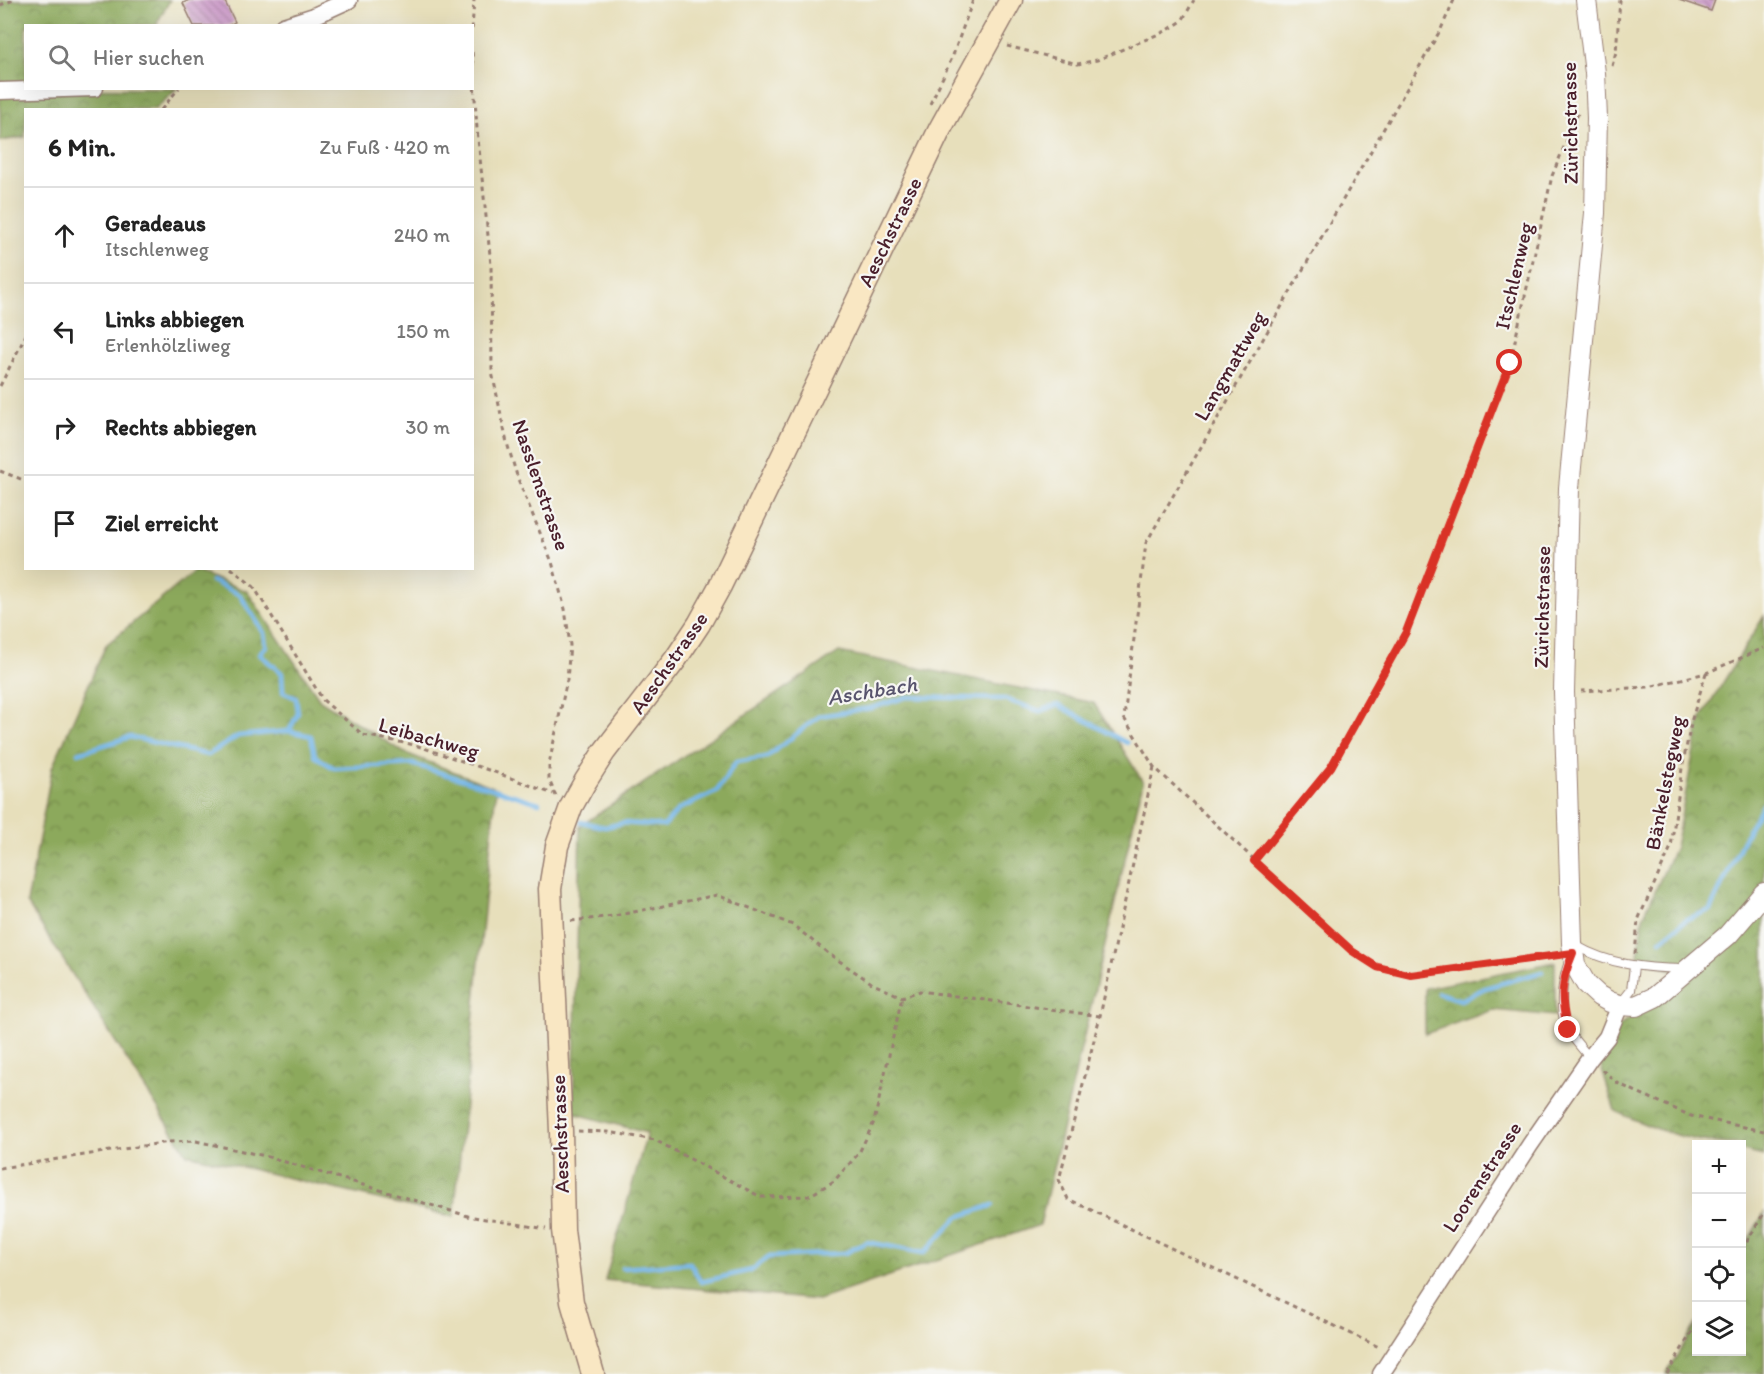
<!DOCTYPE html>
<html lang="de">
<meta charset="utf-8">
<style>
:root{--surface:#fff;--page:#f2f2f2;--text:#222;--muted:#767676;--line:#e0e0e0}
body{margin:0;font-family:Itim,sans-serif;background:var(--page);color:var(--text)}
.controls{position:absolute;right:18px;bottom:18px;display:grid;overflow:hidden;border-radius:0px;box-shadow:0 6px 24px #0002}
.controls button{width:54px;height:54px;display:grid;place-items:center;padding:0;border:0;border-bottom:2px solid var(--line);background:var(--surface);color:var(--text);font:30px sans-serif}
.stop{position:absolute;width:18px;height:18px;margin:-14px;border:4px solid #d93025;border-radius:50%;background:#fff}
.stop.end{background:#d93025;border-color:#fff;box-shadow:0 2px 6px #0008}
.list{margin:0;padding:0;list-style:none}
h2{display:flex;justify-content:space-between;align-items:center;height:78px;margin:0;padding:0 24px;font-size:26px}
h2 small{font-size:20px;font-weight:400;color:var(--muted)}
.list li{display:grid;grid-template-columns:39px 1fr auto;gap:18px;align-items:center;box-sizing:border-box;height:96px;padding:0 24px;border-top:2px solid var(--line)}
.list b{display:block;font-size:22px;white-space:nowrap}
.list p{margin:0;font-size:20px;white-space:nowrap;color:var(--muted)}
.list em{font-size:20px;font-style:normal;color:var(--muted)}
.icon{flex:none;width:33px;height:33px;fill:none;stroke:currentColor;stroke-width:2;stroke-linecap:round;stroke-linejoin:round}
.map{position:relative;flex:none;width:1764px;height:1374px;overflow:hidden}
.search{position:absolute;background:var(--surface);box-shadow:0 6px 24px #0002;left:24px;top:24px;width:450px;height:66px;display:flex;align-items:center;gap:15px;box-sizing:border-box;padding:0 21px;border-radius:0px;color:var(--muted);font-size:22px}
.panel{position:absolute;background:var(--surface);box-shadow:0 6px 24px #0002;left:24px;top:108px;width:450px;height:462px;border-radius:0px}
.map>svg:first-child{display:block}
.forest{fill:url(#forest-crowns);stroke:#6b6443;stroke-width:1.5}
.lines{fill:none;stroke-linecap:round;stroke-linejoin:round}
.stream{stroke:#73b5e8;stroke-width:4.5}
.building{fill:url(#building-back-hatch)}
.service-casing{stroke:#987f73;stroke-width:10}
.minor-casing{stroke:#987f73;stroke-width:19}
.tertiary-casing{stroke:#987f73;stroke-width:22}
.secondary-casing{stroke:#987f73;stroke-width:25}
.path{stroke:#987f73;stroke-width:3;stroke-dasharray:4.5 4.5;stroke-linecap:butt}
.service{stroke:#fff;stroke-width:8}
.minor{stroke:#fff;stroke-width:16}
.tertiary{stroke:#fff;stroke-width:20}
.secondary{stroke:#f9e7c3;stroke-width:22}
.route{stroke:#d93025;stroke-width:8}
.labels{text-anchor:middle;stroke-width:4.5;stroke-linejoin:round;paint-order:stroke}
.street-label{font-size:21px;fill:#4a1f2b;stroke:#f6f6f2}
.water-label{font-size:22px;font-style:italic;fill:#58546d;stroke:#f6f6f2}
</style>
<div class="map">
<svg width="1764" height="1374" viewBox="0 0 1764 1374">
<defs>
<pattern id="forest-crowns" width="20" height="18" patternUnits="userSpaceOnUse" patternTransform="scale(1.5)"><rect width="20" height="18" fill="#8ca95b"/><path d="M2 6a3 3 0 1 1 6 0M12 15a3 3 0 1 1 6 0" fill="none" stroke="#74894b"/></pattern>
<pattern id="building-back-hatch" width="6" height="6" patternUnits="userSpaceOnUse" patternTransform="scale(1.5)"><rect width="6" height="6" fill="#c792c4"/><path d="M-1 5l2 2M0 0l6 6M5-1l2 2" fill="none" stroke="#a4779f"/></pattern>
</defs>
<rect width="100%" height="100%" fill="#f6f6f2"/>
<filter id="ink" filterUnits="userSpaceOnUse"><feTurbulence type="fractalNoise" baseFrequency=".0167" numOctaves="2"/><feDisplacementMap in="SourceGraphic" scale="12" xChannelSelector="R" yChannelSelector="G"/><feConvolveMatrix kernelMatrix="1 2 1 2 8 2 1 2 1" color-interpolation-filters="sRGB"/></filter>
<filter id="wash" filterUnits="userSpaceOnUse"><feTurbulence type="fractalNoise" baseFrequency=".008" numOctaves="4" result="noise"/><feDisplacementMap in="SourceGraphic" scale="24" xChannelSelector="R" yChannelSelector="G"/><feGaussianBlur stdDeviation="1.35" result="paint"/><feColorMatrix in="noise" values="0 0 0 0 0 0 0 0 0 0 0 0 0 0 0 0 0 1.4 0 .05"/><feComposite in="paint" operator="in"/></filter>
<g filter="url(#wash)">
<rect width="100%" height="100%" fill="#e7dfbb"/>
<g class="forest">
<polygon points="0,0 170,0 157,23 158,25 26,26 26,88 176,89 176,90 155,109 26,110 25,137 0,141"/>
<polygon points="195,571 247,591 320,700 403,752 496,788 454,1217 187,1154 27,903 52,768 106,645"/>
<path d="M1764,616v540l-22,-5v-7c-49,0 -84,-13 -127,-33l-16,-51 18,-32 68,-52 -47,-20 5,-39 32,-70 25,-127z"/>
<polygon points="839,652 1094,703 1143,782 1040,1225 818,1300 605,1280 647,1133 573,1113 580,826"/>
<polygon points="1555,962 1555,1016 1493,1010 1425,1034 1425,988"/>
<polygon points="1764,1213 1764,1374 1666,1374 1696,1324 1696,1352 1742,1352 1742,1250"/>
</g>
<g class="lines">
<g class="stream">
<polyline points="212,581 240,595 264,633 266,646 259,654 282,673 283,692 296,698 298,713 289,731"/>
<polyline points="78,753 130,737 208,755 238,736 289,731 311,736 315,756 334,768 412,764 539,803"/>
<polyline points="581,822 605,827 623,823 664,826 679,809 716,792 736,762 767,757 819,716 871,708 907,697 1004,699 1040,711 1058,705 1127,743"/>
<polyline points="1661,940 1687,919 1710,910 1750,826 1764,804"/>
<polyline points="1438,993 1461,1000 1485,988 1542,972"/>
<polyline points="622,1268 690,1263 701,1282 752,1270 768,1257 845,1253 867,1242 924,1253 958,1217 993,1205"/>
</g>
</g>
<g id="blocks">
<g class="building">
<polygon points="189,0 224,0 235,22 228,26 194,26 183,3"/>
<polygon points="1679,0 1715,0 1711,11"/>
</g>
</g>
</g>
<g filter="url(#ink)">
<use href="#blocks" fill-opacity="0" stroke="#987f73" stroke-width="1.5"/>
<g class="lines">
<defs>
<g id="service">
<path d="M1575,945c34,20 69,23 109,24"/>
<path d="M1570,959c-8,21 -13,52 -1,73 6,9 14,18 21,26"/>
<polyline points="1620,1004 1631,990 1634,967"/>
</g>
<g id="minor">
<polyline points="283,26 314,16 349,0"/>
<polyline points="0,91 95,88"/>
<polyline points="1381,1374 1530,1145 1590,1058 1607,1037 1620,1005"/>
</g>
<polyline id="tertiary" points="1586,0 1595,73 1597,118 1595,213 1569,488 1564,692 1572,943 1575,965 1586,984 1599,996 1610,1002 1620,1005 1636,1006 1655,997 1728,935 1764,893"/>
<polyline id="secondary" points="593,1374 572,1302 563,1230 561,1131 550,889 557,846 571,807 585,782 604,752 675,660 699,624 720,586 940,129 1011,0"/>
</defs>
<use href="#service" class="service-casing"/>
<use href="#minor" class="minor-casing"/>
<use href="#tertiary" class="tertiary-casing"/>
<use href="#secondary" class="secondary-casing"/>
<g class="path">
<polyline points="1454,0 1441,29 1146,543 1124,718 1154,767 1352,950 1377,967 1411,975 1556,955"/>
<polyline points="0,5 14,0"/>
<polyline points="472,29 474,0"/>
<polyline points="1007,46 1078,64 1097,60 1168,30 1182,21 1194,0"/>
<polyline points="472,52 477,129 491,265 492,372 507,443 518,479 552,562 565,609 570,645 567,680 549,764 549,780 556,796"/>
<polyline points="1612,66 1616,52 1620,0"/>
<polyline points="930,104 952,58 973,0"/>
<polyline points="161,110 179,88"/>
<polyline points="0,386 26,335"/>
<polyline points="0,471 26,481"/>
<polyline points="231,568 254,587 323,700 363,735 415,745 500,774 553,794"/>
<polyline points="1581,691 1649,687 1706,673 1764,648"/>
<polyline points="1154,767 1100,1016 1059,1180 1068,1199 1379,1347"/>
<polyline points="1254,861 1331,767 1406,632 1510,363 1552,176 1579,111"/>
<polyline points="571,921 614,916 717,895 793,925 829,954 873,984 902,997 920,991 1100,1016"/>
<polyline points="1635,954 1638,920 1671,847 1682,768 1692,719 1706,673"/>
<polyline points="1602,1070 1619,1084 1691,1116 1764,1131"/>
<polyline points="578,1131 608,1132 655,1140 761,1197 809,1196 834,1181 859,1153 874,1122 902,997"/>
<polyline points="0,1168 169,1142 196,1141 265,1156 468,1216 546,1229"/>
<polyline points="1742,1250 1764,1213"/>
<polyline points="1667,1374 1696,1325"/>
</g>
<use href="#service" class="service"/>
<use href="#minor" class="minor"/>
<use href="#tertiary" class="tertiary"/>
<use href="#secondary" class="secondary"/>
</g>
</g>
<g class="lines" filter="url(#ink)">
<path class="route" d="M1510,363l-104,269 -75,135 -77,94 98,90 25,16 34,8 162,-22c-13,31 -13,46 -5,77"/>
</g>
<g class="labels">
<g class="street-label">
<text transform="translate(1570 123) rotate(-91)" y="7">Zürichstrasse</text>
<text transform="translate(890 232) rotate(-64)" y="7">Aeschstrasse</text>
<text transform="translate(1514 276) rotate(-77)" y="7">Itschlenweg</text>
<text transform="translate(1230 366) rotate(-60)" y="7">Langmattweg</text>
<text transform="translate(541 485) rotate(71)" y="7">Nasslenstrasse</text>
<text transform="translate(1542 607) rotate(-89)" y="7">Zürichstrasse</text>
<text transform="translate(669 663) rotate(-55)" y="7">Aeschstrasse</text>
<text transform="translate(429 738) rotate(16)" y="7">Leibachweg</text>
<text transform="translate(1665 783) rotate(-79)" y="7">Bänkelstegweg</text>
<text transform="translate(560 1134) rotate(-92)" y="7">Aeschstrasse</text>
<text transform="translate(1482 1177) rotate(-57)" y="7">Loorenstrasse</text>
</g>
<g class="water-label">
<text transform="translate(872 690) rotate(-9)" y="8">Aschbach</text>
</g>
</g>
</svg>
<div class="controls">
<button>+</button>
<button>−</button>
<button><svg class="icon" aria-label="locate" viewBox="0 0 24 24"><circle cx="12" cy="12" r="6"/><path d="M12 2v4M12 18v4M2 12h4M18 12h4"/></svg></button>
<button><svg class="icon" aria-label="layers" viewBox="0 0 24 24"><path d="M12 4l9 5-9 5-9-5zM3 14l9 5 9-5"/></svg></button>
</div>
<div class="stop" style="left:1510px;top:363px"></div>
<div class="stop end" style="left:1568px;top:1030px"></div>
<div class="search"><svg class="icon" aria-label="search" viewBox="0 0 24 24"><circle cx="10" cy="10" r="6"/><path d="M15 15l6 6"/></svg>Hier suchen</div>
<section class="panel">
<h2>6 Min.<small>Zu Fuß · 420 m</small></h2>
<ul class="list">
<li><svg class="icon" aria-label="ahead" viewBox="0 0 24 24"><path d="M12 20V5M6 11l6-6 6 6"/></svg><div><b>Geradeaus</b><p>Itschlenweg</p></div><em>240 m</em></li>
<li><svg class="icon" aria-label="left" viewBox="0 0 24 24"><path d="M17 20v-9H6M10 6l-5 5 5 5"/></svg><div><b>Links abbiegen</b><p>Erlenhölzliweg</p></div><em>150 m</em></li>
<li><svg class="icon" aria-label="right" viewBox="0 0 24 24"><path d="M7 20v-9h11M14 6l5 5-5 5"/></svg><div><b>Rechts abbiegen</b></div><em>30 m</em></li>
<li><svg class="icon" aria-label="arrive" viewBox="0 0 24 24"><path d="M6 21V4h12l-3 4 3 4H6"/></svg><div><b>Ziel erreicht</b></div></li>
</ul>
</section>
</div>
